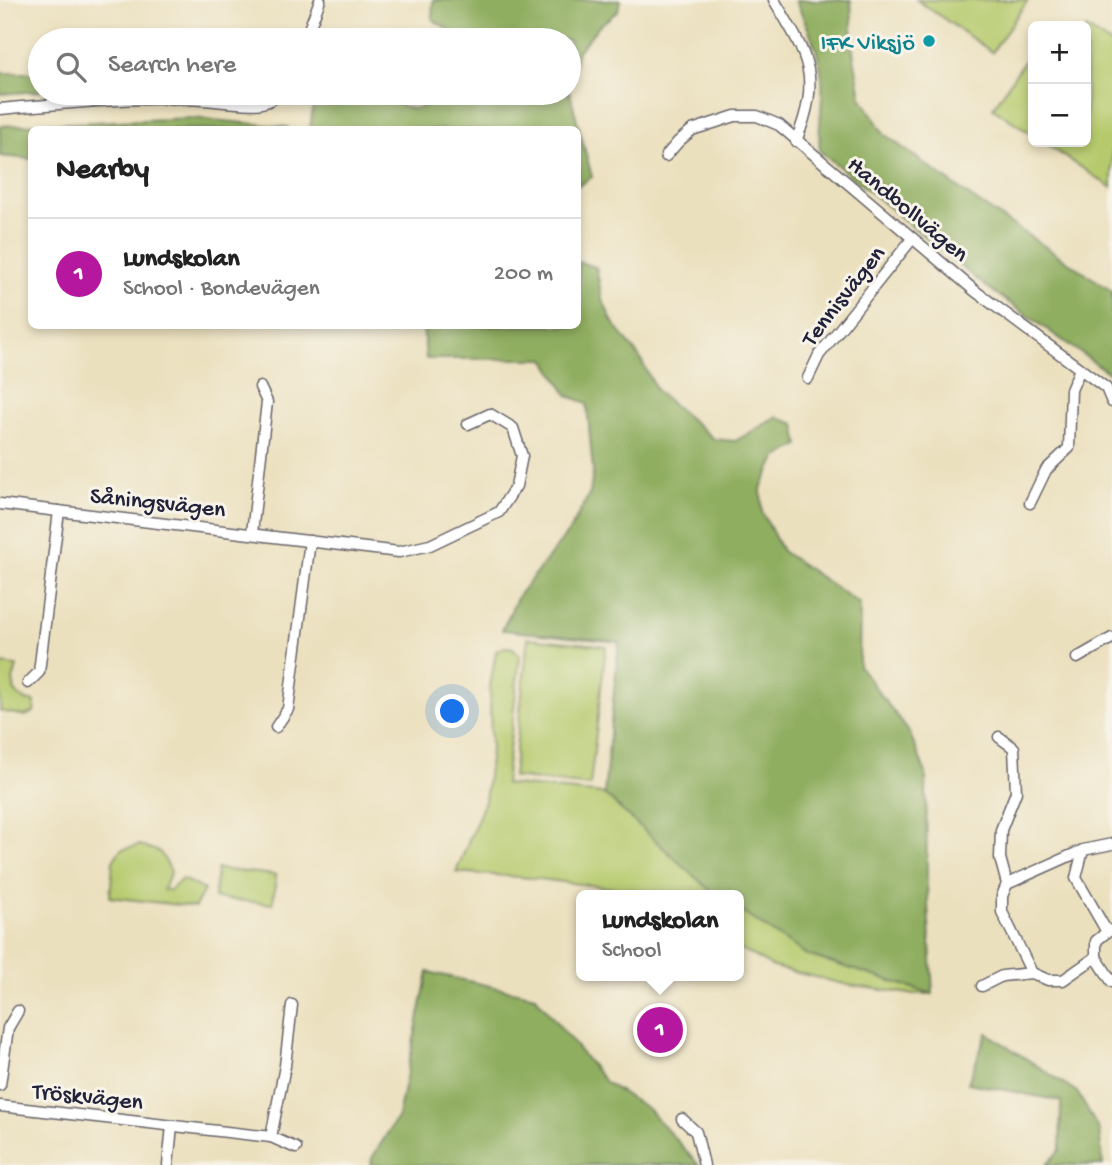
<!DOCTYPE html>
<meta charset="utf-8">
<style>
:root{--surface:#fff;--page:#f2f2f2;--text:#222;--muted:#767676;--line:#e0e0e0;--accent:#b5179e}
body{margin:0;font-family:"Gochi Hand",sans-serif;background:var(--page);color:var(--text)}
.controls{position:absolute;right:21px;top:21px;display:grid;overflow:hidden;border-radius:10px;box-shadow:0 4px 10px #0003}
.controls button{width:63px;height:63px;display:grid;place-items:center;padding:0;border:0;border-bottom:2px solid var(--line);background:var(--surface);color:var(--text);font:35px sans-serif}
.you{position:absolute;left:453px;top:712px;width:24px;height:24px;margin:-18px;border:5px solid #fff;border-radius:50%;background:#1a73e8;box-shadow:0 0 0 10px #1a73e833}
.badge{display:grid;place-items:center;width:46px;height:46px;border-radius:50%;background:var(--accent);color:#fff;font-size:23px;font-weight:700}
.pin{position:absolute;translate:-50% -50%;border:4px solid #fff;box-shadow:0 2px 7px #0006}
.popup{position:absolute;left:576px;top:890px;width:168px;height:91px;box-sizing:border-box;display:grid;place-content:center;border-radius:10px;background:var(--surface);filter:drop-shadow(0 2px 5px #0005);font-size:23px;white-space:nowrap;color:var(--muted)}
.popup b{font-size:26px;color:var(--text)}
.popup::after{content:'';position:absolute;left:50%;top:100%;margin-left:-14px;border:14px solid transparent;border-top-color:var(--surface)}
.list{margin:0;padding:0;list-style:none}
h2{display:flex;justify-content:space-between;align-items:center;height:91px;margin:0;padding:0 28px;font-size:30px}
h2 small{font-size:23px;font-weight:400;color:var(--muted)}
.list li{display:grid;grid-template-columns:46px 1fr auto;gap:21px;align-items:center;box-sizing:border-box;height:112px;padding:0 28px;border-top:2px solid var(--line)}
.list b{display:block;font-size:26px;white-space:nowrap}
.list p{margin:0;font-size:23px;white-space:nowrap;color:var(--muted)}
.list em{font-size:23px;font-style:normal;color:var(--muted)}
.icon{flex:none;width:38px;height:38px;fill:none;stroke:currentColor;stroke-width:2;stroke-linecap:round;stroke-linejoin:round}
.map{position:relative;flex:none;width:1112px;height:1165px;overflow:hidden}
.search{position:absolute;background:var(--surface);box-shadow:0 4px 10px #0003;left:28px;top:28px;width:553px;height:77px;display:flex;align-items:center;gap:18px;box-sizing:border-box;padding:0 24px;border-radius:38px;color:var(--muted);font-size:26px}
.panel{position:absolute;background:var(--surface);box-shadow:0 4px 10px #0003;left:28px;top:126px;width:553px;height:203px;border-radius:10px}
.map>svg:first-child{display:block}
.green{fill:#b6ca6d;stroke:#6c7654;stroke-width:2}
.forest{fill:#90ae60;stroke:#59684e;stroke-width:2}
.lines{fill:none;stroke-linecap:round;stroke-linejoin:round}
.minor-casing{stroke:#686469;stroke-width:13}
.minor{stroke:#fff;stroke-width:10}
.culture-dot{fill:#0f9aa8;stroke:#f7f3e8;stroke-width:2.5}
.labels{text-anchor:middle;stroke-width:6;stroke-linejoin:round;paint-order:stroke}
.culture-label{font-size:24px;fill:#0d838f;stroke:#f7f3e8;text-anchor:end}
.street-label{font-size:24px;fill:#22223b;stroke:#f7f3e8}
</style>
<div class="map">
<svg width="1112" height="1165" viewBox="0 0 1112 1165">
<rect width="100%" height="100%" fill="#f7f3e8"/>
<filter id="ink" filterUnits="userSpaceOnUse"><feTurbulence type="fractalNoise" baseFrequency=".0143" numOctaves="2"/><feDisplacementMap in="SourceGraphic" scale="14" xChannelSelector="R" yChannelSelector="G"/><feConvolveMatrix kernelMatrix="1 2 1 2 8 2 1 2 1" color-interpolation-filters="sRGB"/></filter>
<filter id="wash" filterUnits="userSpaceOnUse"><feTurbulence type="fractalNoise" baseFrequency=".00686" numOctaves="4" result="noise"/><feDisplacementMap in="SourceGraphic" scale="28" xChannelSelector="R" yChannelSelector="G"/><feGaussianBlur stdDeviation="1.57" result="paint"/><feColorMatrix in="noise" values="0 0 0 0 0 0 0 0 0 0 0 0 0 0 0 0 0 1.4 0 .05"/><feComposite in="paint" operator="in"/></filter>
<g filter="url(#wash)">
<rect width="100%" height="100%" fill="#ebe0be"/>
<g class="green">
<polygon points="917,0 1028,0 992,52"/>
<polygon points="1086,28 1112,45 1112,188 1043,142 1086,142"/>
<polygon points="1033,48 1033,135 993,108"/>
<polygon points="528,638 606,646 590,786 513,777"/>
<polygon points="505,647 513,648 520,655 505,784 604,794 716,895 651,895 645,892 531,878 456,872 485,801 491,750 490,687 496,651"/>
<polygon points="0,664 17,666 13,680 15,692 25,700 35,702 34,712 25,716 0,711"/>
<polygon points="140,845 160,852 171,871 163,890 170,890 182,879 204,890 195,907 110,897 113,861 120,850"/>
<polygon points="217,869 276,875 273,904 214,898"/>
<polygon points="739,910 807,955 933,994 910,994 848,985 773,967 739,948"/>
</g>
<g class="forest">
<polygon points="433,0 620,0 618,11 598,27 578,51 569,89 569,40 465,40 432,19"/>
<path d="M795,0h56l2,51 8,46 23,37 88,64 140,93v84l-132,-93 -160,-131c-3,-23 4,-47 2,-72 -2,-27 -15,-54 -27,-79z"/>
<polygon points="0,73 40,73 40,91 0,94"/>
<polygon points="569,90 592,177 578,186 578,130 310,129 315,93 366,93 412,109 435,104 452,93 569,93"/>
<polygon points="192,118 287,127 289,129 32,130 31,159 0,156 0,126"/>
<polygon points="578,262 596,267 602,299 612,321 640,358 657,391 714,439 735,441 777,417 795,424 799,445 776,458 761,488 762,512 782,551 860,604 859,666 909,732 926,773 927,886 933,994 807,955 739,910 739,895 715,895 604,794 619,642 502,630 518,596 570,530 590,493 593,472 587,403 568,396 545,359 426,359 423,326 578,326"/>
<polygon points="428,972 535,996 605,1082 648,1109 699,1165 371,1165 372,1158 398,1116"/>
<polygon points="987,1033 1077,1092 1099,1130 1103,1165 1046,1165 1060,1150 1061,1101 968,1083"/>
</g>
</g>
<g filter="url(#ink)">
<g class="lines">
<defs>
<g id="minor">
<path d="M774,0c34,56 48,77 22,141"/>
<polyline points="305,40 320,0"/>
<path d="M0,109c74,-6 151,-15 225,-7 18,1 41,7 55,-9"/>
<polyline points="666,156 678,142 692,130 735,116 757,116 779,125 975,291 1106,388 1112,402"/>
<polyline points="808,378 819,355 912,239"/>
<polyline points="1030,503 1046,470 1069,448 1071,390 1080,369"/>
<polyline points="0,504 399,552 430,545 499,512 516,486 522,456 513,428 490,414 468,424"/>
<polyline points="252,533 267,402 260,387"/>
<polyline points="1077,658 1112,638"/>
<polyline points="28,683 39,672 59,511"/>
<polyline points="276,727 288,709 310,541"/>
<polyline points="999,737 1014,748 1016,792 1001,830 1000,858 1007,884 1002,896 1002,912 1032,973 1048,980 1063,980 1096,957 1112,982"/>
<polyline points="1083,850 1076,878 1107,932 1112,930"/>
<polyline points="1007,884 1083,850 1112,844"/>
<polyline points="1096,957 1096,941 1107,932"/>
<polyline points="982,986 1002,976 1032,973"/>
<polyline points="0,1085 8,1028 18,1011"/>
<polyline points="0,1106 271,1137 296,1148"/>
<polyline points="682,1119 696,1132 704,1165"/>
<polyline points="271,1137 285,1066 292,1005"/>
<polyline points="168,1165 172,1126"/>
</g>
</defs>
<use href="#minor" class="minor-casing"/>
<use href="#minor" class="minor"/>
</g>
</g>
<circle class="culture-dot" cx="929" cy="41" r="7"/>
<g class="labels">
<g class="culture-label">
<text x="915" y="49">IFK Viksjö</text>
</g>
<g class="street-label">
<text transform="translate(909 208) rotate(40)" y="8">Handbollvägen</text>
<text transform="translate(842 295) rotate(-52)" y="8">Tennisvägen</text>
<text transform="translate(158 501) rotate(6)" y="8">Såningsvägen</text>
<text transform="translate(88 1095) rotate(6)" y="8">Tröskvägen</text>
</g>
</g>
</svg>
<div class="controls">
<button>+</button>
<button>−</button>
</div>
<div class="you"></div>
<div class="pin badge" style="left:660px;top:1030px">1</div>
<div class="popup"><b>Lundskolan</b>School</div>
<div class="search"><svg class="icon" aria-label="search" viewBox="0 0 24 24"><circle cx="10" cy="10" r="6"/><path d="M15 15l6 6"/></svg>Search here</div>
<section class="panel">
<h2>Nearby<small></small></h2>
<ul class="list">
<li><span class="badge">1</span><div><b>Lundskolan</b><p>School · Bondevägen</p></div><em>200 m</em></li>
</ul>
</section>
</div>
